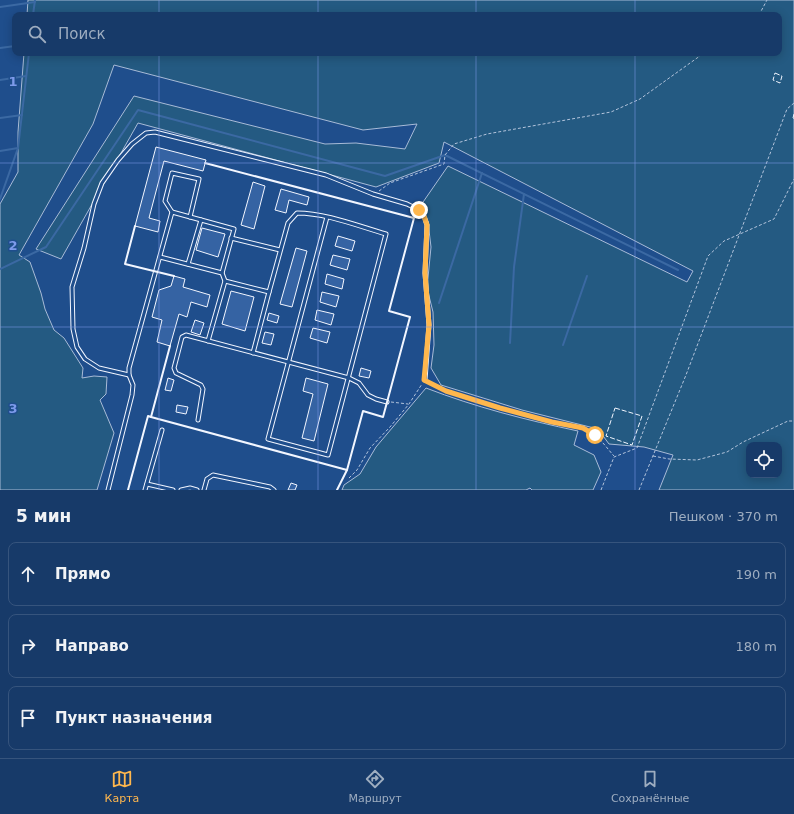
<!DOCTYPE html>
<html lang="ru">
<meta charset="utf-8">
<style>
:root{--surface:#173a69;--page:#244571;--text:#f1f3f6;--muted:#9eadc0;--line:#36547d;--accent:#ffb74d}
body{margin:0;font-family:"DejaVu Sans",sans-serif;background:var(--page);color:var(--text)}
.controls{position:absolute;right:12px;bottom:12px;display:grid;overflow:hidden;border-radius:8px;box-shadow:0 2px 10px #0003}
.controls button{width:36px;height:36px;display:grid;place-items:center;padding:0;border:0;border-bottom:1px solid var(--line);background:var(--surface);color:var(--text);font:20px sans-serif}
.stop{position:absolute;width:12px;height:12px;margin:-9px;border:3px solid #ffb74d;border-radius:50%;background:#fff}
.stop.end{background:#ffb74d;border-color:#fff;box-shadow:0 1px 4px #0008}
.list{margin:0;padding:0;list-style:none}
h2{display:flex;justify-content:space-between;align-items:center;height:52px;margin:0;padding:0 16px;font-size:17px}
h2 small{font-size:13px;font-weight:400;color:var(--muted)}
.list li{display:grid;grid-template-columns:26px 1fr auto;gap:12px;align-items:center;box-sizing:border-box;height:64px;margin:0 8px 8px;padding:0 8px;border:1px solid var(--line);border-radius:8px}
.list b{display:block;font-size:15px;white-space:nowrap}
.list em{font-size:13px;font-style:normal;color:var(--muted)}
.icon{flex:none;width:22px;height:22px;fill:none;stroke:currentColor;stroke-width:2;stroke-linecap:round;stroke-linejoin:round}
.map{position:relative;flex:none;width:794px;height:490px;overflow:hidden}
.search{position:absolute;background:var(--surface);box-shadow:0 2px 10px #0003;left:12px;right:12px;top:12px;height:44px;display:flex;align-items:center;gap:10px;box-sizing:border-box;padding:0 14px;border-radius:8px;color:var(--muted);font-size:15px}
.sheet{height:268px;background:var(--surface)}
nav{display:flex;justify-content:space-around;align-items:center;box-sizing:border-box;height:56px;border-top:1px solid var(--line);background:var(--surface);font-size:11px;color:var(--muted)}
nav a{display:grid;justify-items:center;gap:2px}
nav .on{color:var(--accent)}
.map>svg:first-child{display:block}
.green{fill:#245a82;stroke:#a8bbd7;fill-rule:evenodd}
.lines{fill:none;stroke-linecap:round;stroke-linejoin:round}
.stream{stroke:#3b69a3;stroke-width:2}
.building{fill:#3563a3;stroke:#f2f6ff}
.lane-casing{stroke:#f2f6ff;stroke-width:5}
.path{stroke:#b3c4dc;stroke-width:1;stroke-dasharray:3 2;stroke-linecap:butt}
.lane{stroke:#1f4e8c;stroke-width:3}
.fence{stroke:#f2f6ff;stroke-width:1;stroke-dasharray:5 2;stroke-linecap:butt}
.wall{stroke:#f2f6ff;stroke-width:2}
.route{stroke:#ffb74d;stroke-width:5}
.grid{fill:none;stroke:#7d9aea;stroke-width:1;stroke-opacity:0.55}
.grid-label{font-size:13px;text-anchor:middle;font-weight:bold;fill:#7d9aea;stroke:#1f4e8c;stroke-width:3;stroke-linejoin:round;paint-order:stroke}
</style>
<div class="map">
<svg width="794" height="490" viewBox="0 0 794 490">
<rect width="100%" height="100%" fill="#1f4e8c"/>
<g class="green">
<path d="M28,0h766v490h-135l14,-35 -29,-8 -35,-3 -11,-15 -76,-19 -81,-25 -10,-17 3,-23 -1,-33 -6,-24 4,-41 -3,-25 -7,-17 27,-39 239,116 6,-11 -249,-129 -5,21 -63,24 -238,-64 -77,136 -25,-10 98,-153 191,48 31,-1 49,6 12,-25 -54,6 -249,-65 -21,59 -74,131 11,7 11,31 4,16 9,21 10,8 19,30 -1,10 12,-2 13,1 -1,17 -6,6 14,33 -17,57h-97v-286l18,-32v-40l6,-79h755v-38h-752zM749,445h30v30h-30z"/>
<path d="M426,388c49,19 100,32 152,43l-4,14 20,10 7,17 -8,18h-61l-2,-2 -4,2h-184l2,-5 16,-11 16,-27z"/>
</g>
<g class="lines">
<g class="stream">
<polyline points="0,7 35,2"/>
<polyline points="33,15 35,0"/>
<polyline points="0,48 15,46"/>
<polyline points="0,80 26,76"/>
<polyline points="0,118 22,115"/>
<polyline points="0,151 18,148"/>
<polyline points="0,199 18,148 29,53"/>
<polyline points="0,269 46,247 138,110 385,176 445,155 678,270"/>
<polyline points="439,303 482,173"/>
<polyline points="510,343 514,267 524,194"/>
<polyline points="563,345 587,276"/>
</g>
</g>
<g class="building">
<polygon points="156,147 206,160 203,171 164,161 149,218 160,221 158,232 135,226"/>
<polygon points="253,182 265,186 254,229 241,225"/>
<polygon points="281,189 309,197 307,205 289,200 286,213 275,210"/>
<polygon points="202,228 225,234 218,257 196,250"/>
<polygon points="338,236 355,241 352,251 335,246"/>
<polygon points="296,248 307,251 292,307 280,304"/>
<polygon points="333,255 350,259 347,270 330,265"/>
<polygon points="327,274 344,279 342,289 325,284"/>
<polygon points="174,276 185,279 183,287 210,295 207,307 191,302 187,317 179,314 170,346 157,342 162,320 152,317 159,290 171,286"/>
<polygon points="231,291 254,297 245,331 222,324"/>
<polygon points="322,292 339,296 336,307 320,302"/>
<polygon points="317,310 334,314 331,325 315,320"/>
<polygon points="269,313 279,316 277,323 267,320"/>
<polygon points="195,320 204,323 200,335 191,332"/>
<polygon points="313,328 330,332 327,343 310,338"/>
<polygon points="265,332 274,334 271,345 262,343"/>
<polygon points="361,368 371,371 369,378 359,376"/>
<polygon points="168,378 174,380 171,391 165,390"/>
<polygon points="306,378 328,384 314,441 302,438 313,394 303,391"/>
<polygon points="177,405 188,407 186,414 176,412"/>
<polygon points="291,483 297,485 295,490 288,490"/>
</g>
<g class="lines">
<defs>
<g id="lane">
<polyline points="172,212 165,201 172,173 199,179 190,217"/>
<polyline points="231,238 280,250"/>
<polyline points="160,257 222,273 225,281 208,341"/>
<polyline points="188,264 201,220"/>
<polyline points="225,281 269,292 253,353"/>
<path d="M269,292l19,-69 9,-10c29,0 61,13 89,21l-58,221 -60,-16 59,-222"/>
<polyline points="129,375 99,368 85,359 77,347 73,329 72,287 84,248 94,204 102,183 118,160 132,144 146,133 155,132 326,175 373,194 407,204 419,210 424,216 427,225 425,273 429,325 425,380"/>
<polyline points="198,420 203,389 201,385 176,373 174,368 182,337 186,335 349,378 359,383 368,395 376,399 387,402"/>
<polyline points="147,484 173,490"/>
<polyline points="108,490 132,395 133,385 129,375 129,368 172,212 234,229 222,273"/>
<polyline points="145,490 162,430"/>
<polyline points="181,490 190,488 197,490"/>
<polyline points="204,490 207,479 213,475 270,487 274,490"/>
</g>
</defs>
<use href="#lane" class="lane-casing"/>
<g class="path">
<polyline points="759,15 767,0"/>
<polyline points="379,191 390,183 444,164 445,155 454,144 487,134 611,112 640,99 704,53"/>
<path d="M430,383c36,18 83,30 122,39 10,2 21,2 31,6 13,4 22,18 31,28"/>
<polyline points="391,402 408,404"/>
<polyline points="653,456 669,459 697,460 727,452 743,442 788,421 794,421"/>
<polyline points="349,478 357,470 370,448 390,427 409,404 422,384"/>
<polyline points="601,490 614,457 637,448 708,256 724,241 774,219 794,179"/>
<polyline points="639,490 686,375 787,109 794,103"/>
</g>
<use href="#lane" class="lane"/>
<g class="fence">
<polygon points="775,73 782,76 780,83 773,80"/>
<polyline points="794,114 793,118 794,119"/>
<polygon points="615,408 642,416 632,445 606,436"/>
</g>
<g class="wall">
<polyline points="205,163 414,218 389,311 410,317 383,417 363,411 347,470 337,490"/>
<polyline points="135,226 125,264 174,276"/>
<polyline points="151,417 347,470"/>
<polyline points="128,490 148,416 151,417 170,346"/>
</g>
</g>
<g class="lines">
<polyline class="route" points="419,210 424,216 427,225 425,273 429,325 424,380 446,391 500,408 552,422 583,428 595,435"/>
</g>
<path class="grid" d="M159,0v15M318,0v15M476,0v15M635,0v15M159,53v437M318,53v437M476,53v437M635,53v437M0,163h794M0,327h794"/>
<g class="grid-label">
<text x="13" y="86">1</text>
<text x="13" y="250">2</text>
<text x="13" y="413">3</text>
</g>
</svg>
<div class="controls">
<button><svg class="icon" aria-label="locate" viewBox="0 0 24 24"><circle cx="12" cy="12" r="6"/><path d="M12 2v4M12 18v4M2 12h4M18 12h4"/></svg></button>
</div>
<div class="stop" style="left:595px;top:435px"></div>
<div class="stop end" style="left:419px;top:210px"></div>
<div class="search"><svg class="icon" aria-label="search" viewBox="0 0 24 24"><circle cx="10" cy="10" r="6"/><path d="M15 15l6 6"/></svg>Поиск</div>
</div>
<section class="sheet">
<h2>5 мин<small>Пешком · 370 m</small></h2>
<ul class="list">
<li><svg class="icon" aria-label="ahead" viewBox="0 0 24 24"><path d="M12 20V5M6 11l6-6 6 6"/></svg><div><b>Прямо</b></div><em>190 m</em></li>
<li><svg class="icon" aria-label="right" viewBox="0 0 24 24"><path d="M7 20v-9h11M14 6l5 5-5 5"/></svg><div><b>Направо</b></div><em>180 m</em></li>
<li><svg class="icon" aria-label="arrive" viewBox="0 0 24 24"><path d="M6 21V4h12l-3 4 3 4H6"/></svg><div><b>Пункт назначения</b></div></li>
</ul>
</section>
<nav>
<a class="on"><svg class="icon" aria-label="map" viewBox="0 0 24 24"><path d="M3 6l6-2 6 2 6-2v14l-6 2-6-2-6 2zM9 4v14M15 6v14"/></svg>Карта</a>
<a><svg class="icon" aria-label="directions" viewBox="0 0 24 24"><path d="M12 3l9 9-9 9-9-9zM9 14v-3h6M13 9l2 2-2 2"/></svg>Маршрут</a>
<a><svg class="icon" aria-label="saved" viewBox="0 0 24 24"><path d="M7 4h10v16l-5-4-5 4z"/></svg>Сохранённые</a>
</nav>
